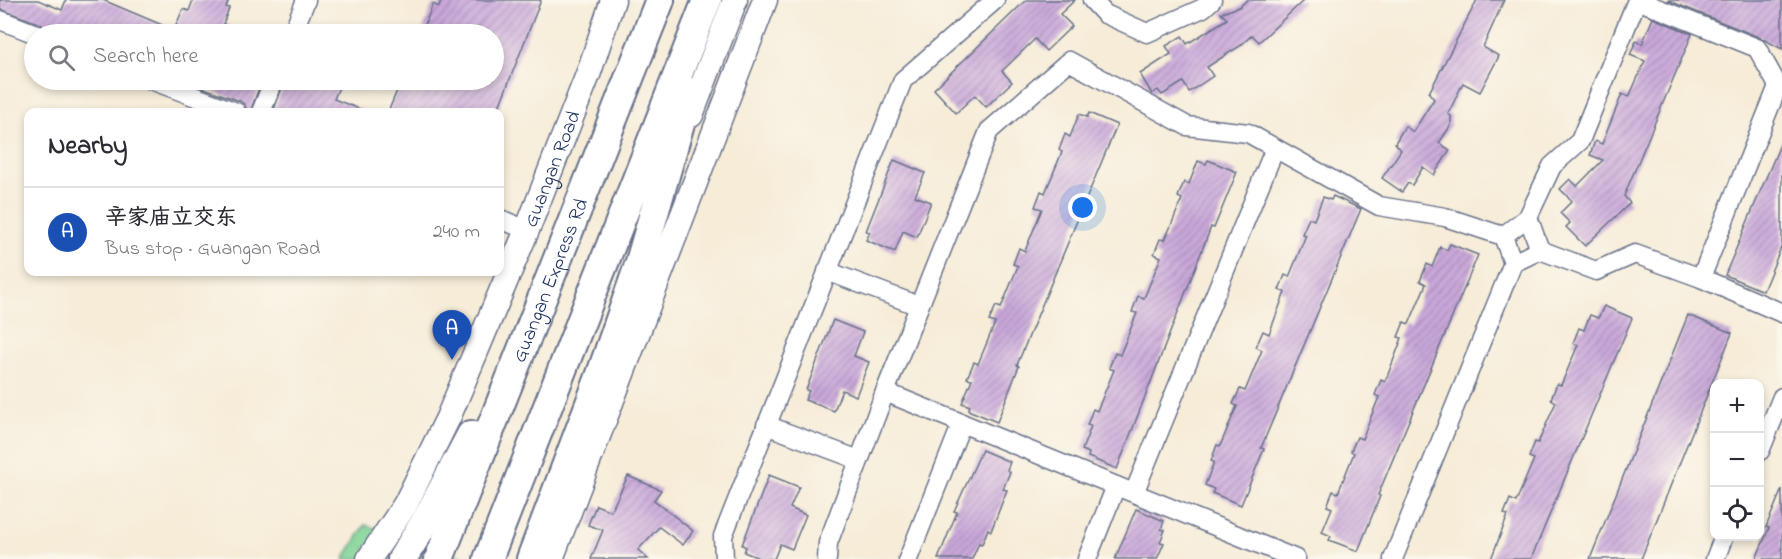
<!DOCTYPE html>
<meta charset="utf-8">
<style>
:root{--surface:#fff;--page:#f2f2f3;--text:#2b2b33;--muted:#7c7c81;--line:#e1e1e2;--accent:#b5179e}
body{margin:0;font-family:"Indie Flower","LXGW WenKai TC",sans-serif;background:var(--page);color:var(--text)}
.controls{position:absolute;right:18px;bottom:18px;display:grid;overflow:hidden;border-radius:12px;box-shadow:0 3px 9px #0003}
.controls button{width:54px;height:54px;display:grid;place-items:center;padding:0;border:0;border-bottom:2px solid var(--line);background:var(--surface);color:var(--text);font:30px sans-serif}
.you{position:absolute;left:1083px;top:208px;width:21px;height:21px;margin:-15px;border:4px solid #fff;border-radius:50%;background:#1a73e8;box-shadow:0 0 0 9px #1a73e833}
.badge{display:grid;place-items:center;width:39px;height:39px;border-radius:50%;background:var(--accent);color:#fff;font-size:20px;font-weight:700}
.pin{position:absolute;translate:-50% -50px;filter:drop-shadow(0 2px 3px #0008)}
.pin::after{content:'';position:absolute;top:32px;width:21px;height:18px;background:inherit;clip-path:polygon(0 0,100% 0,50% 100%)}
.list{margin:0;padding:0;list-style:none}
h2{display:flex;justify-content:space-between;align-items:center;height:78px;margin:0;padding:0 24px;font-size:26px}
h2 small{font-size:20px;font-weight:400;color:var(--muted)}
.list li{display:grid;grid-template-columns:39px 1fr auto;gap:18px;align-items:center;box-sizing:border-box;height:90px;padding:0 24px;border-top:2px solid var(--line)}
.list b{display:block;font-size:22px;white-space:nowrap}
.list p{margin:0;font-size:20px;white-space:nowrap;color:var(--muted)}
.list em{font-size:20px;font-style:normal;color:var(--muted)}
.icon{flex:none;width:33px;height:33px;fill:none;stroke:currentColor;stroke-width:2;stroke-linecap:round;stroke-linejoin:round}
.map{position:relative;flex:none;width:1782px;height:559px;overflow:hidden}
.search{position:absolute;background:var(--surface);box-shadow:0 3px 9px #0003;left:24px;top:24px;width:480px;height:66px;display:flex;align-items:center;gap:15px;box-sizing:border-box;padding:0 21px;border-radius:33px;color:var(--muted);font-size:22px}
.panel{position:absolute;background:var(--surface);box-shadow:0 3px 9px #0003;left:24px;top:108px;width:480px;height:168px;border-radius:12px}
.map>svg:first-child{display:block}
.grass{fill:url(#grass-tufts);stroke:#4d817a;stroke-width:1.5}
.building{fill:url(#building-hatch)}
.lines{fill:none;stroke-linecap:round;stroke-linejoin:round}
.minor-casing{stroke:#687189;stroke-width:21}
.secondary-casing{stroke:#687189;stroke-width:27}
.trunk-casing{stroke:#687189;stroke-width:32}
.minor{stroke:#fff;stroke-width:18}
.secondary{stroke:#fff;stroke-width:24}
.trunk{stroke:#fff;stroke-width:28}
.labels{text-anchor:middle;stroke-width:4.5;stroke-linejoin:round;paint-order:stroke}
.street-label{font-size:20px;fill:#1b2f5e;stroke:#fbf7ec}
</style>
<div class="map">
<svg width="1782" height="559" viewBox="0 0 1782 559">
<defs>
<pattern id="grass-tufts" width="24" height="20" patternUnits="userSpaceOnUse" patternTransform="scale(1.5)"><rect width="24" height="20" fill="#7fd396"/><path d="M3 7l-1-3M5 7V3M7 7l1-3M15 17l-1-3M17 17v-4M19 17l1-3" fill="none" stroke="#6db584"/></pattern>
<pattern id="building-hatch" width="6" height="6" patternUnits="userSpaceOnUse" patternTransform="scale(1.5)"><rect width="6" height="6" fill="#caa8da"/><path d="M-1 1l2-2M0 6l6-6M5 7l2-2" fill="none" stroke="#a389b4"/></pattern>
</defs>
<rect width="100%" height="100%" fill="#fbf7ec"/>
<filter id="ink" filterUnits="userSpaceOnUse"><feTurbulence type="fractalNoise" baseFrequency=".0167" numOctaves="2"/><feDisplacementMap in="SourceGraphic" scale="12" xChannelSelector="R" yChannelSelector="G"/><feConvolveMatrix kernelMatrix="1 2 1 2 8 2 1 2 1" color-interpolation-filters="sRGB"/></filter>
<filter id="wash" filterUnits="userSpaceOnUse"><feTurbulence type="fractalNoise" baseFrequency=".008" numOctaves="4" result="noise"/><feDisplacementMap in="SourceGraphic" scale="24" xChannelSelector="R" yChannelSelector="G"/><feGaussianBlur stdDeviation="1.35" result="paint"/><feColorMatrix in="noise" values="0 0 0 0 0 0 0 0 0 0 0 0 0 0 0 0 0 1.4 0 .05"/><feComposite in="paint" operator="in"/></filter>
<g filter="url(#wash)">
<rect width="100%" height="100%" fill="#f6ecd8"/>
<polygon class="grass" points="365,525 473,559 344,559"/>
<g id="blocks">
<g class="building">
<polygon points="0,0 38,0 62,10 66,0 103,0 174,30 183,9 189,11 193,0 229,0 226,7 229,8 223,24 248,34 47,34 41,24 0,9"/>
<polygon points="441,0 541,0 497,112 388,112 399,86 405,88 408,80 494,80 494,34 421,34 433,4 439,7"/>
<polygon points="1026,0 1075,0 1060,14 1072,26 1046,51 1035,39 1002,71 1012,82 986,107 975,95 956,113 934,89"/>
<polygon points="1247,0 1304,0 1259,42 1252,35 1240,46 1207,67 1213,76 1189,92 1183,82 1162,95 1158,90 1152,94 1140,74 1171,54 1166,46 1182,36 1187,44 1227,19 1221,13 1239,7"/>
<polygon points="1477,0 1504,0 1483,47 1499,56 1480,92 1463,83 1448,114 1451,116 1451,125 1439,143 1450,150 1434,175 1423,167 1412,185 1408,183 1402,192 1382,178 1401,150 1395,143 1405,126 1413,132 1434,99 1429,93"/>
<polygon points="1667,0 1782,0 1782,49 1761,38"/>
<polygon points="1653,18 1692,34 1624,196 1630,203 1585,246 1566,227 1570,223 1560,213 1572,201 1560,189 1570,179 1577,186 1603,160 1590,155 1595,141 1602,144 1622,94 1629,97 1645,61 1630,55 1636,41 1642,44"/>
<polygon points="182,80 262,80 250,112 247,112 245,105 240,101"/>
<polygon points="285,80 342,80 334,99 367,112 273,112"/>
<polygon points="1089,113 1117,125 1017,365 1019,366 997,422 968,410 970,406 962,403 972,379 967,378 974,362 978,364 995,323 989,321 996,306 1001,308 1018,266 1013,264 1019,248 1025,251 1042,209 1035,207 1041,191 1045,193 1062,152 1059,150 1065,134 1070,137 1079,114 1087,117"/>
<polygon points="1782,140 1782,245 1763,291 1725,275"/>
<polygon points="894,160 925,173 915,196 931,202 917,237 903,231 895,252 866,240 870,232 866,231"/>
<polygon points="1208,160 1237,172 1214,228 1211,227 1117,469 1088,457 1089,453 1082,450 1091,426 1087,425 1093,409 1097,411 1114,370 1109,368 1115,353 1120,355 1137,313 1132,312 1138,296 1144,298 1161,257 1154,254 1160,239 1165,240 1182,199 1178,197 1184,182 1189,184 1198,161 1206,164"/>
<polygon points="1333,196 1361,209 1261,448 1264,449 1241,505 1212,493 1214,489 1205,485 1214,462 1211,461 1217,445 1220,446 1237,406 1233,404 1240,389 1245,391 1262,350 1256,347 1263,331 1269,334 1285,292 1279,290 1285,275 1289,277 1306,235 1302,234 1309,218 1314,220 1323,197 1331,200"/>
<polygon points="1450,244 1478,255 1378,495 1380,496 1358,551 1329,540 1331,536 1322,532 1332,508 1327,506 1333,491 1338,493 1354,453 1351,451 1357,437 1362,439 1379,397 1375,395 1381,380 1385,382 1402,338 1398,337 1404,322 1409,324 1426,284 1420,281 1427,264 1432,267 1440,247 1447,250"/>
<polygon points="1604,306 1632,318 1531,559 1491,559 1508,515 1504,514 1510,499 1516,502 1534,459 1529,457 1535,442 1538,443 1556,402 1551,399 1557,384 1561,385 1578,345 1573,343 1579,328 1584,330 1590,315 1598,318"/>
<polygon points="1688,315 1732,333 1641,559 1590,559"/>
<polygon points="833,320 863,332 854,356 869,362 856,396 842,390 834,411 805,400 809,391 806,390"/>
<polygon points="982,450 1010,462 1007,470 1010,472 1003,489 1007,490 991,531 988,529 982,544 979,543 972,559 938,559 957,512 954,511"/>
<polygon points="769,475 799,487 790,508 806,515 792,549 780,544 774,559 761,559 744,552 746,547 742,545"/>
<polygon points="628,476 661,490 654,500 693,531 683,545 659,527 638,550 648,559 591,559 603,530 588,525 596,505 611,511"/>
<polygon points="1782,489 1782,559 1756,559 1769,528 1766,527"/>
<polygon points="1136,509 1164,521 1161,529 1165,530 1160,542 1164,543 1157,559 1115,559"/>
</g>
</g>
</g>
<g filter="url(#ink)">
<use href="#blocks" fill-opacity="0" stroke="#687189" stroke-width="1.5"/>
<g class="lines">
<defs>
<g id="minor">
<polyline points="1092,0 1105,14 1147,33 1203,8 1212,0"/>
<polyline points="1637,0 1757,48 1778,86 1701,278"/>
<polyline points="0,20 36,34"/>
<polyline points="292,34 306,0"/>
<polyline points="151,80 236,112"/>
<polyline points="261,112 274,80"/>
<polyline points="1528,217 1540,250"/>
<polyline points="500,219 527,230"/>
<polyline points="1503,236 1528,217 1552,166 1580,141 1637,0"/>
<polyline points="827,271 919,306"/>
<polyline points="766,425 859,460"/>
<polyline points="1760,451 1782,397"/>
<polyline points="1134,493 1275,148"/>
<polyline points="724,559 723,536 903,80 995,0"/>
<polyline points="827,559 828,543 885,392"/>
<polyline points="908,559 962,423"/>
<polyline points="1087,559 1116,486"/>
<polyline points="1296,559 885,392 989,131 1069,61 1187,126 1248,133 1379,206 1445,217 1503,236 1513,263 1540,250 1596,271 1635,254 1701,278 1782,313"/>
<polyline points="1393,559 1513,263"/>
<polyline points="1715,559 1724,536"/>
</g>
<g id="secondary">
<polyline points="691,115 735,0"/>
<path id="s1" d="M369,559l36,-54 43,-87 79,-188 62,-158 24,-72"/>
<polyline points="551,559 765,0"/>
</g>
<g id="trunk">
<polyline points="402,559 428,517 471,435"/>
<path id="s2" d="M439,559l221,-559"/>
<polyline points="488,559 707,0"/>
<polyline points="531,559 600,377 640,262 689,92"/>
</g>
</defs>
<use href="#minor" class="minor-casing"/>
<use href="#secondary" class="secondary-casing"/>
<use href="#trunk" class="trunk-casing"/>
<use href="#minor" class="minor"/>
<use href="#secondary" class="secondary"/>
<use href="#trunk" class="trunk"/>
</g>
</g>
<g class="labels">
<g class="street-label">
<text dy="7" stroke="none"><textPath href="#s1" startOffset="432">Guangan Road</textPath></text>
<text dy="7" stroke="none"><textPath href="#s2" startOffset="300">Guangan Express Rd</textPath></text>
</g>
</g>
</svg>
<div class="controls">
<button>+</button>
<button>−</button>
<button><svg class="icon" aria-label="locate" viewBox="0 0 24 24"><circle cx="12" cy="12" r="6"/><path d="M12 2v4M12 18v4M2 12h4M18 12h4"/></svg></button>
</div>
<div class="you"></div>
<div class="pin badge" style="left:452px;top:360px;background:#1a4fb4">A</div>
<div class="search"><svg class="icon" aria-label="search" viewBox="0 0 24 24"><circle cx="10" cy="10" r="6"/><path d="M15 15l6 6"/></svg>Search here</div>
<section class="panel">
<h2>Nearby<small></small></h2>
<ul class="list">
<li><span class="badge" style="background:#1a4fb4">A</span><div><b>辛家庙立交东</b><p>Bus stop · Guangan Road</p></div><em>240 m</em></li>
</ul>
</section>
</div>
